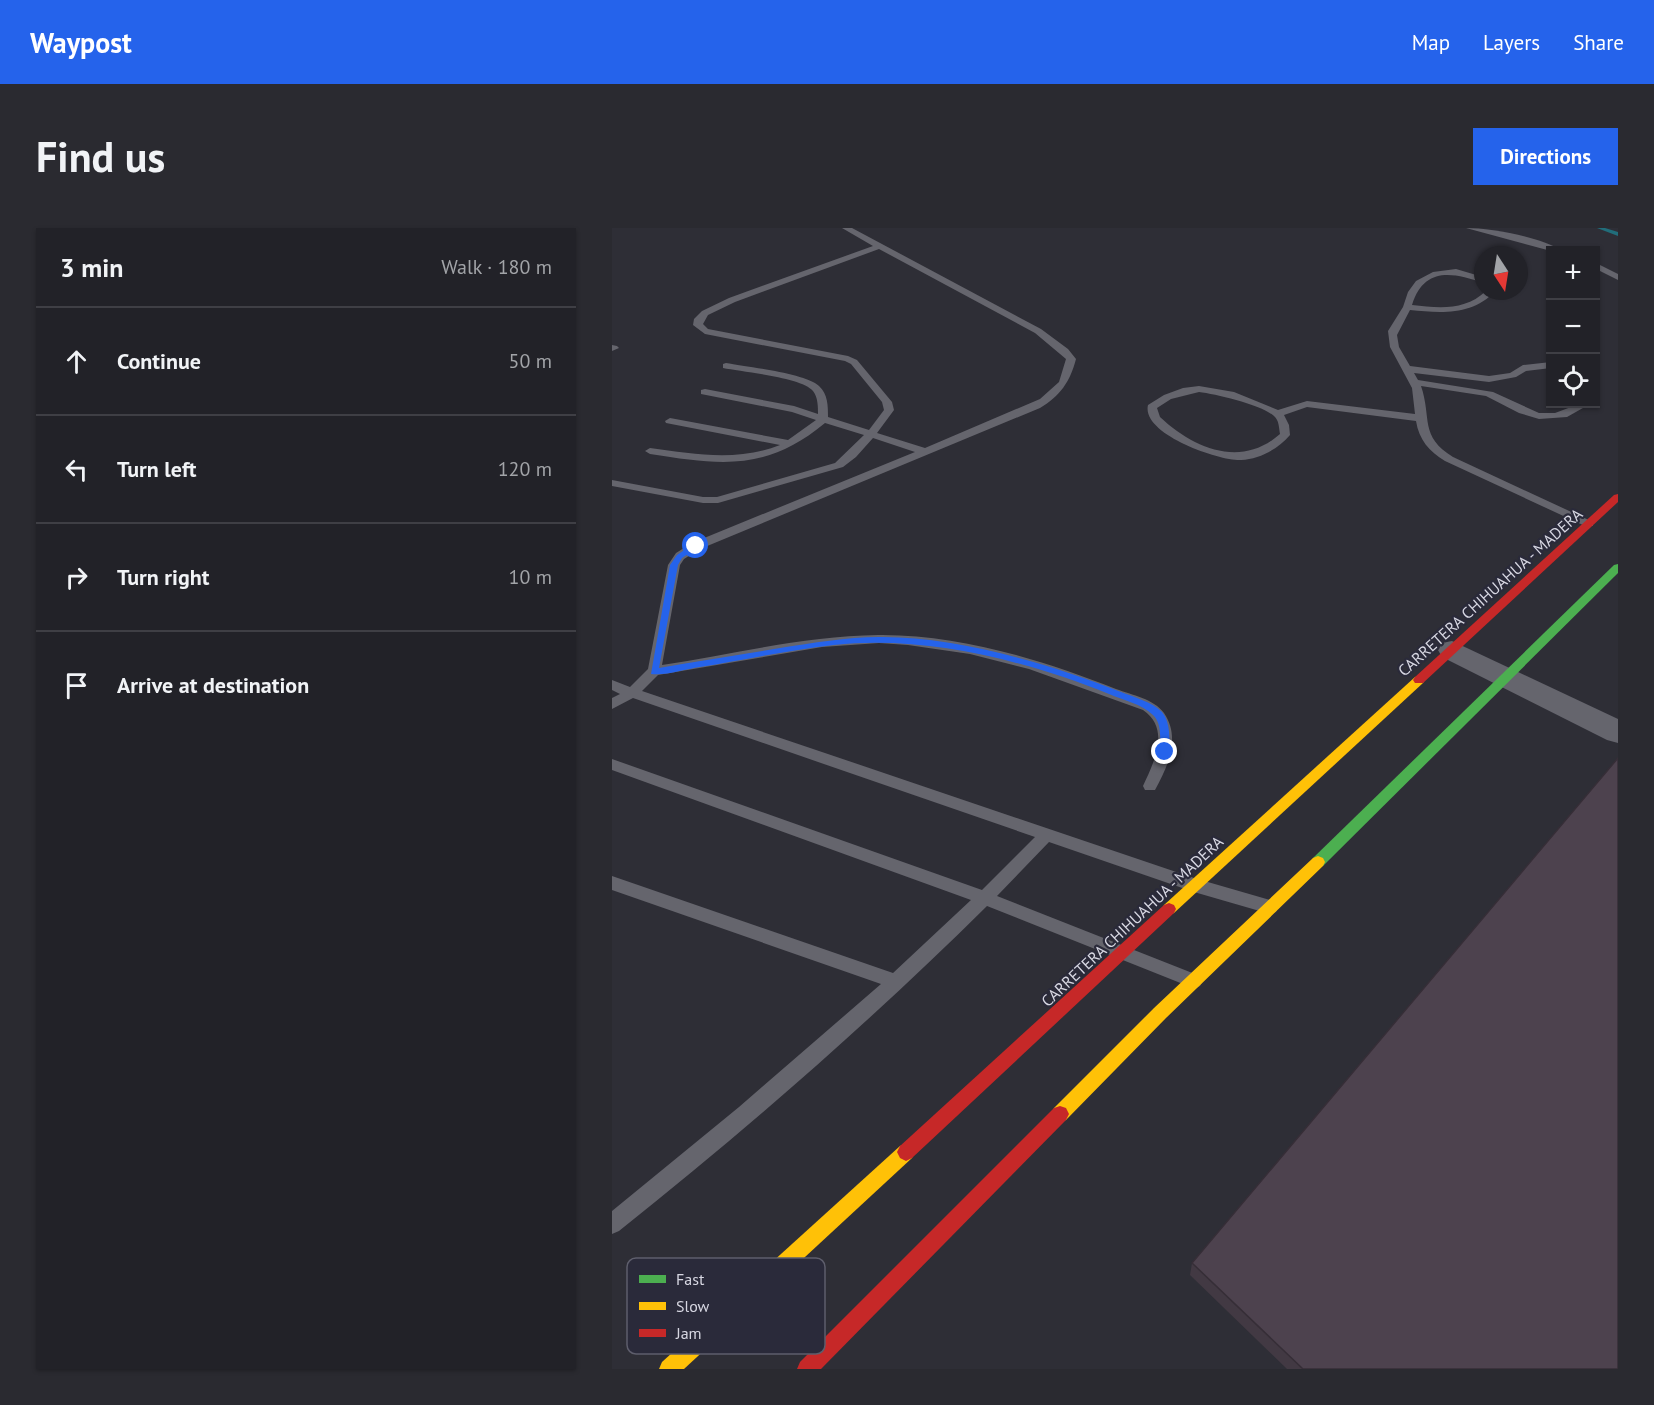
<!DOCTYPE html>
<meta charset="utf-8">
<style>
:root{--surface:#222228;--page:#2a2a30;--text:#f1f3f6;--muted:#a2a4a8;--line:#3f3f45;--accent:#2563eb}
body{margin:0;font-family:"PT Sans",sans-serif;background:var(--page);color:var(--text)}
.controls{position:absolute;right:18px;top:18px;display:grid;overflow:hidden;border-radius:0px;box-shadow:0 2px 4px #0004}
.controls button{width:54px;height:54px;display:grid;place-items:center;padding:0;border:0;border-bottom:2px solid var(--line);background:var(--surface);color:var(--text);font:30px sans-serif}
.compass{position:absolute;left:862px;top:18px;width:54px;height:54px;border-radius:50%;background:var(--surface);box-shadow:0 2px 4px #0004;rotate:168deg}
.stop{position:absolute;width:18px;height:18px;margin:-14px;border:4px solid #2563eb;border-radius:50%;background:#fff}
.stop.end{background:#2563eb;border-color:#fff;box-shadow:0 2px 6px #0008}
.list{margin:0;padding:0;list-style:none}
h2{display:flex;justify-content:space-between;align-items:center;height:78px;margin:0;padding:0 24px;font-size:26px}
h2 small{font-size:20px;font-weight:400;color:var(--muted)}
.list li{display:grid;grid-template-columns:39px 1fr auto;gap:18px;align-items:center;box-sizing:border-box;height:108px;padding:0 24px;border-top:2px solid var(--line)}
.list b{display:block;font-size:22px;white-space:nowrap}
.list em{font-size:20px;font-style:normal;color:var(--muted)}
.icon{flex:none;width:33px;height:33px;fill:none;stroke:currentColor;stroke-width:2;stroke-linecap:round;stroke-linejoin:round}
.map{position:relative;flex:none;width:1006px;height:1141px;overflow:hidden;border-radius:0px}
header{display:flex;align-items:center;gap:36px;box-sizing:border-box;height:84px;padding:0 30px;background:var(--accent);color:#fff}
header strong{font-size:28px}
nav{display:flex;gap:33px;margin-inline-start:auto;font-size:21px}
.intro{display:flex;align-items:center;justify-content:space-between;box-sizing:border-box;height:144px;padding:0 36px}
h1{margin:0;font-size:42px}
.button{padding:15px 27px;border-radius:0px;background:var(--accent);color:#fff;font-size:21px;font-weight:700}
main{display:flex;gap:36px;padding:0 36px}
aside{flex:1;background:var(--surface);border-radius:0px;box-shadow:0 2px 4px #0004}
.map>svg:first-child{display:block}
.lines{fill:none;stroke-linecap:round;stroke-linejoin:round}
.stream{fill:#216d7a;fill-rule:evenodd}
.lane{fill:#65656d;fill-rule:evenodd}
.street{fill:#65656d;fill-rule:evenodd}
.fast{fill:#4caf50;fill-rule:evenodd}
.slow{fill:#ffc107;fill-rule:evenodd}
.jam{fill:#c62828;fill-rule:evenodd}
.wall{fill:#423943}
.building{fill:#4d424e;stroke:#362e37;stroke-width:1.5}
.route{fill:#2563eb}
.labels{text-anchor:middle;stroke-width:4.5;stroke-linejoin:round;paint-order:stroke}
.street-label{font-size:16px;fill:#d7d7e2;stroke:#2a2a3a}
.key{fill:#2a2a3a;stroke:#5e5e6c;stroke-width:1.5}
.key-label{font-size:16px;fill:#d7d7e2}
</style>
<header>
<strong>Waypost</strong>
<nav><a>Map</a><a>Layers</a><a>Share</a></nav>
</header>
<div class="intro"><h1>Find us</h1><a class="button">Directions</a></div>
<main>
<aside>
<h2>3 min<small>Walk · 180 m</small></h2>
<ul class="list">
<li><svg class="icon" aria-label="ahead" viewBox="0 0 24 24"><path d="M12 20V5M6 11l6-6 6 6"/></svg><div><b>Continue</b></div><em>50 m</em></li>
<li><svg class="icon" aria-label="left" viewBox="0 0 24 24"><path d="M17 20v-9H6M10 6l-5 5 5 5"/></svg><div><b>Turn left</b></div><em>120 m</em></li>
<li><svg class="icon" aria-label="right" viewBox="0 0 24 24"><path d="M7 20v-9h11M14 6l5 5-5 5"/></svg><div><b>Turn right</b></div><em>10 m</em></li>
<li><svg class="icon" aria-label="arrive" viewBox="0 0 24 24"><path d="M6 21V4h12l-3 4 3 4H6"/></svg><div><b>Arrive at destination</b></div></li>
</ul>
</aside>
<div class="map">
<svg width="1006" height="1141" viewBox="0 0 1006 1141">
<rect width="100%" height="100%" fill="#2e2e36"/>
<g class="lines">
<polygon class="stream" points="985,0 993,0 1006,4 1006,8"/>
<g class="lane">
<path d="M230,0h10l189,101 27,20 8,10c-6,23 -16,37 -36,49l-340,141 -16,10 -4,6 -18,100c71,-11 143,-29 216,-30 81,-1 164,25 238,54 16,6 38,10 48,24 17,25 4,53 -9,77h-10l-2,-4c11,-24 28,-57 0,-76l-114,-41 -59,-15 -62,-9 -29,-2 -57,4 -164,28 -16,16 552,187 76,22 6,2 2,5 -2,5 -6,2 -76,-22 -145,-50 -52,54 203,80 3,5 -3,5 -6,3 -6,-3 -201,-80c-116,115 -240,223 -368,325l-7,3v-23l127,-104 142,-123 -269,-94v-14l281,97 78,-73 -359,-130v-11l370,131 53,-53 -402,-139 -21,11v-11l8,-4 -8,-4v-10l18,7 18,-18 20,-104 8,-12 16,-10 223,-91 -42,-14 -17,19 -13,10 -125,36h-15l-91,-17v-6l91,17h14l118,-34 29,-28 -39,-12c-59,49 -104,42 -175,31l-5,-3 5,-3c44,6 87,14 130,-3l-114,-22 -1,-2 5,-3 118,22 28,-20 -24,-8 -91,-18v-4l4,-1 89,17 24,8c0,-7 0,-17 -5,-23 -11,-14 -71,-19 -90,-23v-4l3,-1c21,4 79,10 93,23 9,8 9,20 9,31l41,13 15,-20 -2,-8 -31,-38 -6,-3 -140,-27 -12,-9 1,-6 8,-8 27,-13 144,-52zM267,21l156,84 31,26 -7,23 -19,17 -115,49 -48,-15 17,-23 -2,-8 -35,-42 -9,-4 -140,-27 -5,-5 5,-9 27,-13z"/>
<path d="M854,0c24,0 75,9 94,22l-9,1z"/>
<polygon points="984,35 1006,46 1006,52 984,41"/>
<path d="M844,41l27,8v6c-31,-11 -59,-16 -71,22 27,3 53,6 74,-14h9c-22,25 -55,22 -85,19l-13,25 2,12 11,19 79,10 21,-3 13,-8 28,-3v6l-25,3 -10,6 -27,5 -75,-9 4,7 75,12 46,21h16l24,-9h11l-23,13 -28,2 -20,-6 -33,-17 -65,-10c11,32 -2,50 32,71l140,65v4h-8l-140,-65c-16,-10 -26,-21 -29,-40l-109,-14 -23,8 5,10 1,10c-12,14 -30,24 -49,25 -22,1 -100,-26 -93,-55l16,-10 19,-7 16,-2 35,6 44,18 29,-9 108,13 -3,-26 -22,-41 -2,-16 15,-24 5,-15 8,-11 17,-9zM587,164c17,2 63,13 75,24 5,4 5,12 6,18 -39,35 -87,14 -120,-17l-3,-9 14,-9z"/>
<polygon points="0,117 5,118 7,120 0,123"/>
</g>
<polygon class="street" points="840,413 1006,491 1006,515 995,512 830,429 826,422 830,415"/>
<polygon class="fast" points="1006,336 1006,345 711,638 701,638 699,634 701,630 1002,337"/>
<g class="slow">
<polygon points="807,448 811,449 813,452 811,455 562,685 557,687 552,685 550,681 552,677 803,449"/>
<polygon points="706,628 711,630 713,634 711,638 554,790 454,892 448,894 442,892 439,886 442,880 542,780 701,630"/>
<polygon points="294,915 300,918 303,924 300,930 72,1141 47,1141 50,1134 288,918"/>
</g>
<g class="jam">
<polygon points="1006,266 1006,274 811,455 803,455 801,452 803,449 1002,267"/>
<polygon points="557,675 562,677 564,681 562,685 300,930 294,933 288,930 285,924 288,918 552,677"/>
<polygon points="448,878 454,880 457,886 454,892 209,1141 185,1141 188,1134 442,880"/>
</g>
</g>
<polygon class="wall" points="580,1035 1006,1141 675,1141 578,1047"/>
<polygon class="building" points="1006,530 1006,1141 691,1141 580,1035"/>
<path class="route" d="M81,316l7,2 -18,12 -4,7 -19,103c40,-7 81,-13 121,-20 33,-5 66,-11 99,-11 76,-1 172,27 242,55 13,5 31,10 41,20 9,11 7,27 8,40l-1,2h-7c-4,-12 2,-28 -9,-39 -11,-11 -30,-15 -44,-21 -85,-34 -184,-59 -275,-49 -45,5 -90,15 -134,22 -15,2 -34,9 -49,7l19,-109 7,-10z"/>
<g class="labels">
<g class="street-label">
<text transform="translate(878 364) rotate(-42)" y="6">CARRETERA CHIHUAHUA - MADERA</text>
<text transform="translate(520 693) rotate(-43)" y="6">CARRETERA CHIHUAHUA - MADERA</text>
</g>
</g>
<rect x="15" y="1030" width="198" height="96" rx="9" class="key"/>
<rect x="27" y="1047" width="27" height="8" fill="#4caf50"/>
<rect x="27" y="1074" width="27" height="8" fill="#ffc107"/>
<rect x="27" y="1101" width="27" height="8" fill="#c62828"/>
<g class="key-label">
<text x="64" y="1057">Fast</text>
<text x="64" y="1084">Slow</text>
<text x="64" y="1111">Jam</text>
</g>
</svg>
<div class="controls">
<button>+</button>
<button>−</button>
<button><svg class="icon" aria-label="locate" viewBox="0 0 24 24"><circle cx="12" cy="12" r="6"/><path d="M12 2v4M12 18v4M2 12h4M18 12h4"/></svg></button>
</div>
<svg class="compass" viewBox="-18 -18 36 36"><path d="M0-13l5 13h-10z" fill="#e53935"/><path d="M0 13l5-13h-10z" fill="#a2a4a8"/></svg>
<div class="stop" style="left:84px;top:318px"></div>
<div class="stop end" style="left:553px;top:524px"></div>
</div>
</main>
